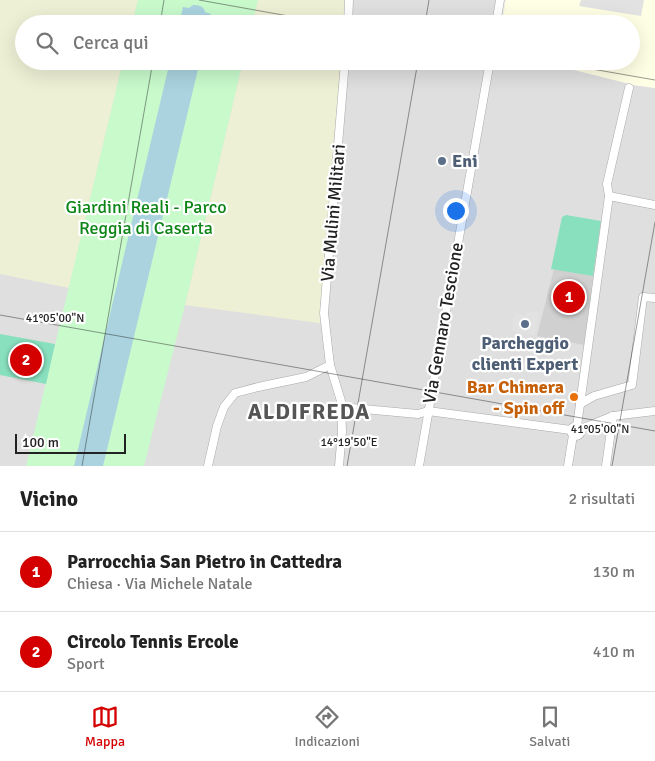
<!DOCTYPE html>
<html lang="it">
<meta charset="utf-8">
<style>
:root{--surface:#fff;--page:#f2f2f2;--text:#222;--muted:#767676;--line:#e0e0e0;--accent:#d40000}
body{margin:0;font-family:Signika,sans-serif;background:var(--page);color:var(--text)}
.scale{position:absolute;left:15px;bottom:12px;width:111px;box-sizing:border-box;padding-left:5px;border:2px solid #222;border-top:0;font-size:14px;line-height:18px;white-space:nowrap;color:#222;-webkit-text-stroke:4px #fff;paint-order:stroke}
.you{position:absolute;left:455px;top:210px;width:18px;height:18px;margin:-12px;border:4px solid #fff;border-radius:50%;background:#1a73e8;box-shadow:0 0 0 8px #1a73e833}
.badge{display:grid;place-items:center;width:32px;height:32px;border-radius:50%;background:var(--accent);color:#fff;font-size:16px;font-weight:700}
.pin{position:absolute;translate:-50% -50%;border:2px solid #fff;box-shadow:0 1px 5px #0006}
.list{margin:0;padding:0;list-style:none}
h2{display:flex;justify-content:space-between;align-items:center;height:65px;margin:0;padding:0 20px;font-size:21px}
h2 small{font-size:16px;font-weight:400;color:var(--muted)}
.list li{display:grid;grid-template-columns:32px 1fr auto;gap:15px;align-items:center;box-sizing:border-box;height:80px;padding:0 20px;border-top:1px solid var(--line)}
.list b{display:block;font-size:19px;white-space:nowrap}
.list p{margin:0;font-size:16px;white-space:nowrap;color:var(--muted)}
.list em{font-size:16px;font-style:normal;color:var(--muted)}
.icon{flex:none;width:28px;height:28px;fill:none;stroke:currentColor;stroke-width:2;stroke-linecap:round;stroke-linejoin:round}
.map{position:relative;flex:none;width:655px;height:466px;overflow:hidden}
.search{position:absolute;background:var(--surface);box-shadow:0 5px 20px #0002;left:15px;right:15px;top:15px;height:55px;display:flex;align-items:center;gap:12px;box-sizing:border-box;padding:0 18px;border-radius:28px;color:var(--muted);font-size:19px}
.sheet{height:225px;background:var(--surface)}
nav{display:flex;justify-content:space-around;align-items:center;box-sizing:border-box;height:70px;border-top:1px solid var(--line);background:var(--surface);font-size:14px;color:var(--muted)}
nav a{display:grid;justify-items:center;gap:2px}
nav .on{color:var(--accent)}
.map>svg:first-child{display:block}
.residential{fill:#e0dfdf}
.education{fill:#ffffe5}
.religious{fill:#d0d0d0}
.farmland{fill:#eef0d5}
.park{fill:#c8facc}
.pitch{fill:#88e0be}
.parking{fill:#e2e2e2}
.water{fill:#aad3df}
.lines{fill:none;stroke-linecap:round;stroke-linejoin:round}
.minor-casing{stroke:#a9a9a9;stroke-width:9}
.minor{stroke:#fff;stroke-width:8}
.ticks{fill:none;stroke:#222;stroke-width:1;stroke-opacity:0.45}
.service-dot{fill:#5c6f8a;stroke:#fff;stroke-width:2}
.food-dot{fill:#e8710a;stroke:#fff;stroke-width:2}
.labels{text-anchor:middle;stroke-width:4.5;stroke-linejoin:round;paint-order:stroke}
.service-label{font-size:18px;font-weight:bold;fill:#4e5e75;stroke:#fff;text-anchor:start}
.park-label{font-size:18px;fill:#0c8416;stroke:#fff}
.street-label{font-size:18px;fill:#222;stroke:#fff}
.food-label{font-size:18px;font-weight:bold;fill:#c56008;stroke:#fff;text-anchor:end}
.district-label{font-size:22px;font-weight:bold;letter-spacing:1px;fill:#555;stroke:#fff}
.ticks-label{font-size:12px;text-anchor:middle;fill:#222;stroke:#fff;stroke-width:4.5;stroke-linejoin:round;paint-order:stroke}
</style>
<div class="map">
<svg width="655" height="466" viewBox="0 0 655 466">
<rect width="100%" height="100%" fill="#f2efe9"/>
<polygon class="residential" points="0,0 501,0 496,24 24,24 24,61 543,61 634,85 655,88 655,466 0,466"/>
<polygon class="education" points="506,0 655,0 655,88 634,85 538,61 631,61 631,24 502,24"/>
<polygon class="religious" points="554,269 593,276 584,345 537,336"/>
<g class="farmland">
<polygon points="0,0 138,0 132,24 24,24 24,61 123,61 69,288 0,274"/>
<polygon points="258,0 349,0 348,24 252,24"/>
<polygon points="243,61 345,61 326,324 185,305"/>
</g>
<g class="park">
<polygon points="138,0 258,0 252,24 132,24"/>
<polygon points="123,61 243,61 185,305 144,466 26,466"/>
</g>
<g class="pitch">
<polygon points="566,215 601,221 593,276 551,269 562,217"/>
<polygon points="0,334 55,344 46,384 0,375"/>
</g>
<g class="parking">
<polygon points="581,0 644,0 641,16 579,6"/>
<polygon points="526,311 529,311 539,313 535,335 511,331 514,317 518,314 526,315"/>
</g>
<g class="water">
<path d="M193,5c6,0 11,1 12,7l6,2 -2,10h-30l4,-17 6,1z"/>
<polygon points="170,61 200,61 103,466 74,466"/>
</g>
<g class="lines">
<defs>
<g id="minor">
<polyline points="348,24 349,0"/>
<polyline points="496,24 500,0"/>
<polyline points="609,196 655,205"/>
<polyline points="580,404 594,396 632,385 643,297 655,298"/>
<polyline points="341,407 418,414 428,411 571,430"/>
<circle cx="576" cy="431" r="5"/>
<polyline points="577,426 609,196 607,184 629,88"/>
<polyline points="581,429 613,416 655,411"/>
<polyline points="208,466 217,426 224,407 235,393 258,387 306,377 330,365"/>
<polyline points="339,466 342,432 341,401 330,365 324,313 345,61"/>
<polyline points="419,466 490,61"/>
<polyline points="568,466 573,435"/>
<polyline points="606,466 613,416"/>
</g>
</defs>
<use href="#minor" class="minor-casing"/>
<use href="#minor" class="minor"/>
</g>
<path class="ticks" d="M199,0l134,24M160,24l4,-24M425,24l4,-24M546,61l109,19M0,315l655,116M82,466l71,-405M347,466l71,-405M612,466l43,-244"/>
<g class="service-dot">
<circle cx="442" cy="161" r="5"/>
<circle cx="525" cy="324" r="5"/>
</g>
<circle class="food-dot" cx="574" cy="397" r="5"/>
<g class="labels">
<g class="service-label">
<text x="452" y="167">Eni</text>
<text x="525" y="349" text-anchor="middle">Parcheggio<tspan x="525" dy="21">clienti Expert</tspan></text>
</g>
<g class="park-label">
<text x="146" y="213">Giardini Reali - Parco<tspan x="146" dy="21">Reggia di Caserta</tspan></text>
</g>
<g class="street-label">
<text transform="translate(333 213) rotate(-85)" y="6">Via Mulini Militari</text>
<text transform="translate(443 323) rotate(-80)" y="6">Via Gennaro Tescione</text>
</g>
<g class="food-label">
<text x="564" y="393">Bar Chimera<tspan x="564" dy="21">- Spin off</tspan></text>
</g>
<g class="district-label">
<text x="309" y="419">ALDIFREDA</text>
</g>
</g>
<g class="ticks-label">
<text x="55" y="322">41°05'00"N</text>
<text x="600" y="433">41°05'00"N</text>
<text x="349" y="446">14°19'50"E</text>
</g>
</svg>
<div class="scale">100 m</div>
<div class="you"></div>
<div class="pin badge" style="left:569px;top:297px">1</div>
<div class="pin badge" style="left:26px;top:360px">2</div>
<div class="search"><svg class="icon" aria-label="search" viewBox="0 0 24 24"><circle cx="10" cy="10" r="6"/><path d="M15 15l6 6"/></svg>Cerca qui</div>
</div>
<section class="sheet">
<h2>Vicino<small>2 risultati</small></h2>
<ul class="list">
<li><span class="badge">1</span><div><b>Parrocchia San Pietro in Cattedra</b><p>Chiesa · Via Michele Natale</p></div><em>130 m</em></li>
<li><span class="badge">2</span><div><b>Circolo Tennis Ercole</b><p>Sport</p></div><em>410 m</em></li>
</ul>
</section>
<nav>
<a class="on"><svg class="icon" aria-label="map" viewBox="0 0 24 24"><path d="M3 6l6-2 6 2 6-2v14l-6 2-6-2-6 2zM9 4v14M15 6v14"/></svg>Mappa</a>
<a><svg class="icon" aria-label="directions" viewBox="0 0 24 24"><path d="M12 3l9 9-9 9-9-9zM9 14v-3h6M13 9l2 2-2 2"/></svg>Indicazioni</a>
<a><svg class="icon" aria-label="saved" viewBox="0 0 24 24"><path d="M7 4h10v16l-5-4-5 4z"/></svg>Salvati</a>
</nav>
